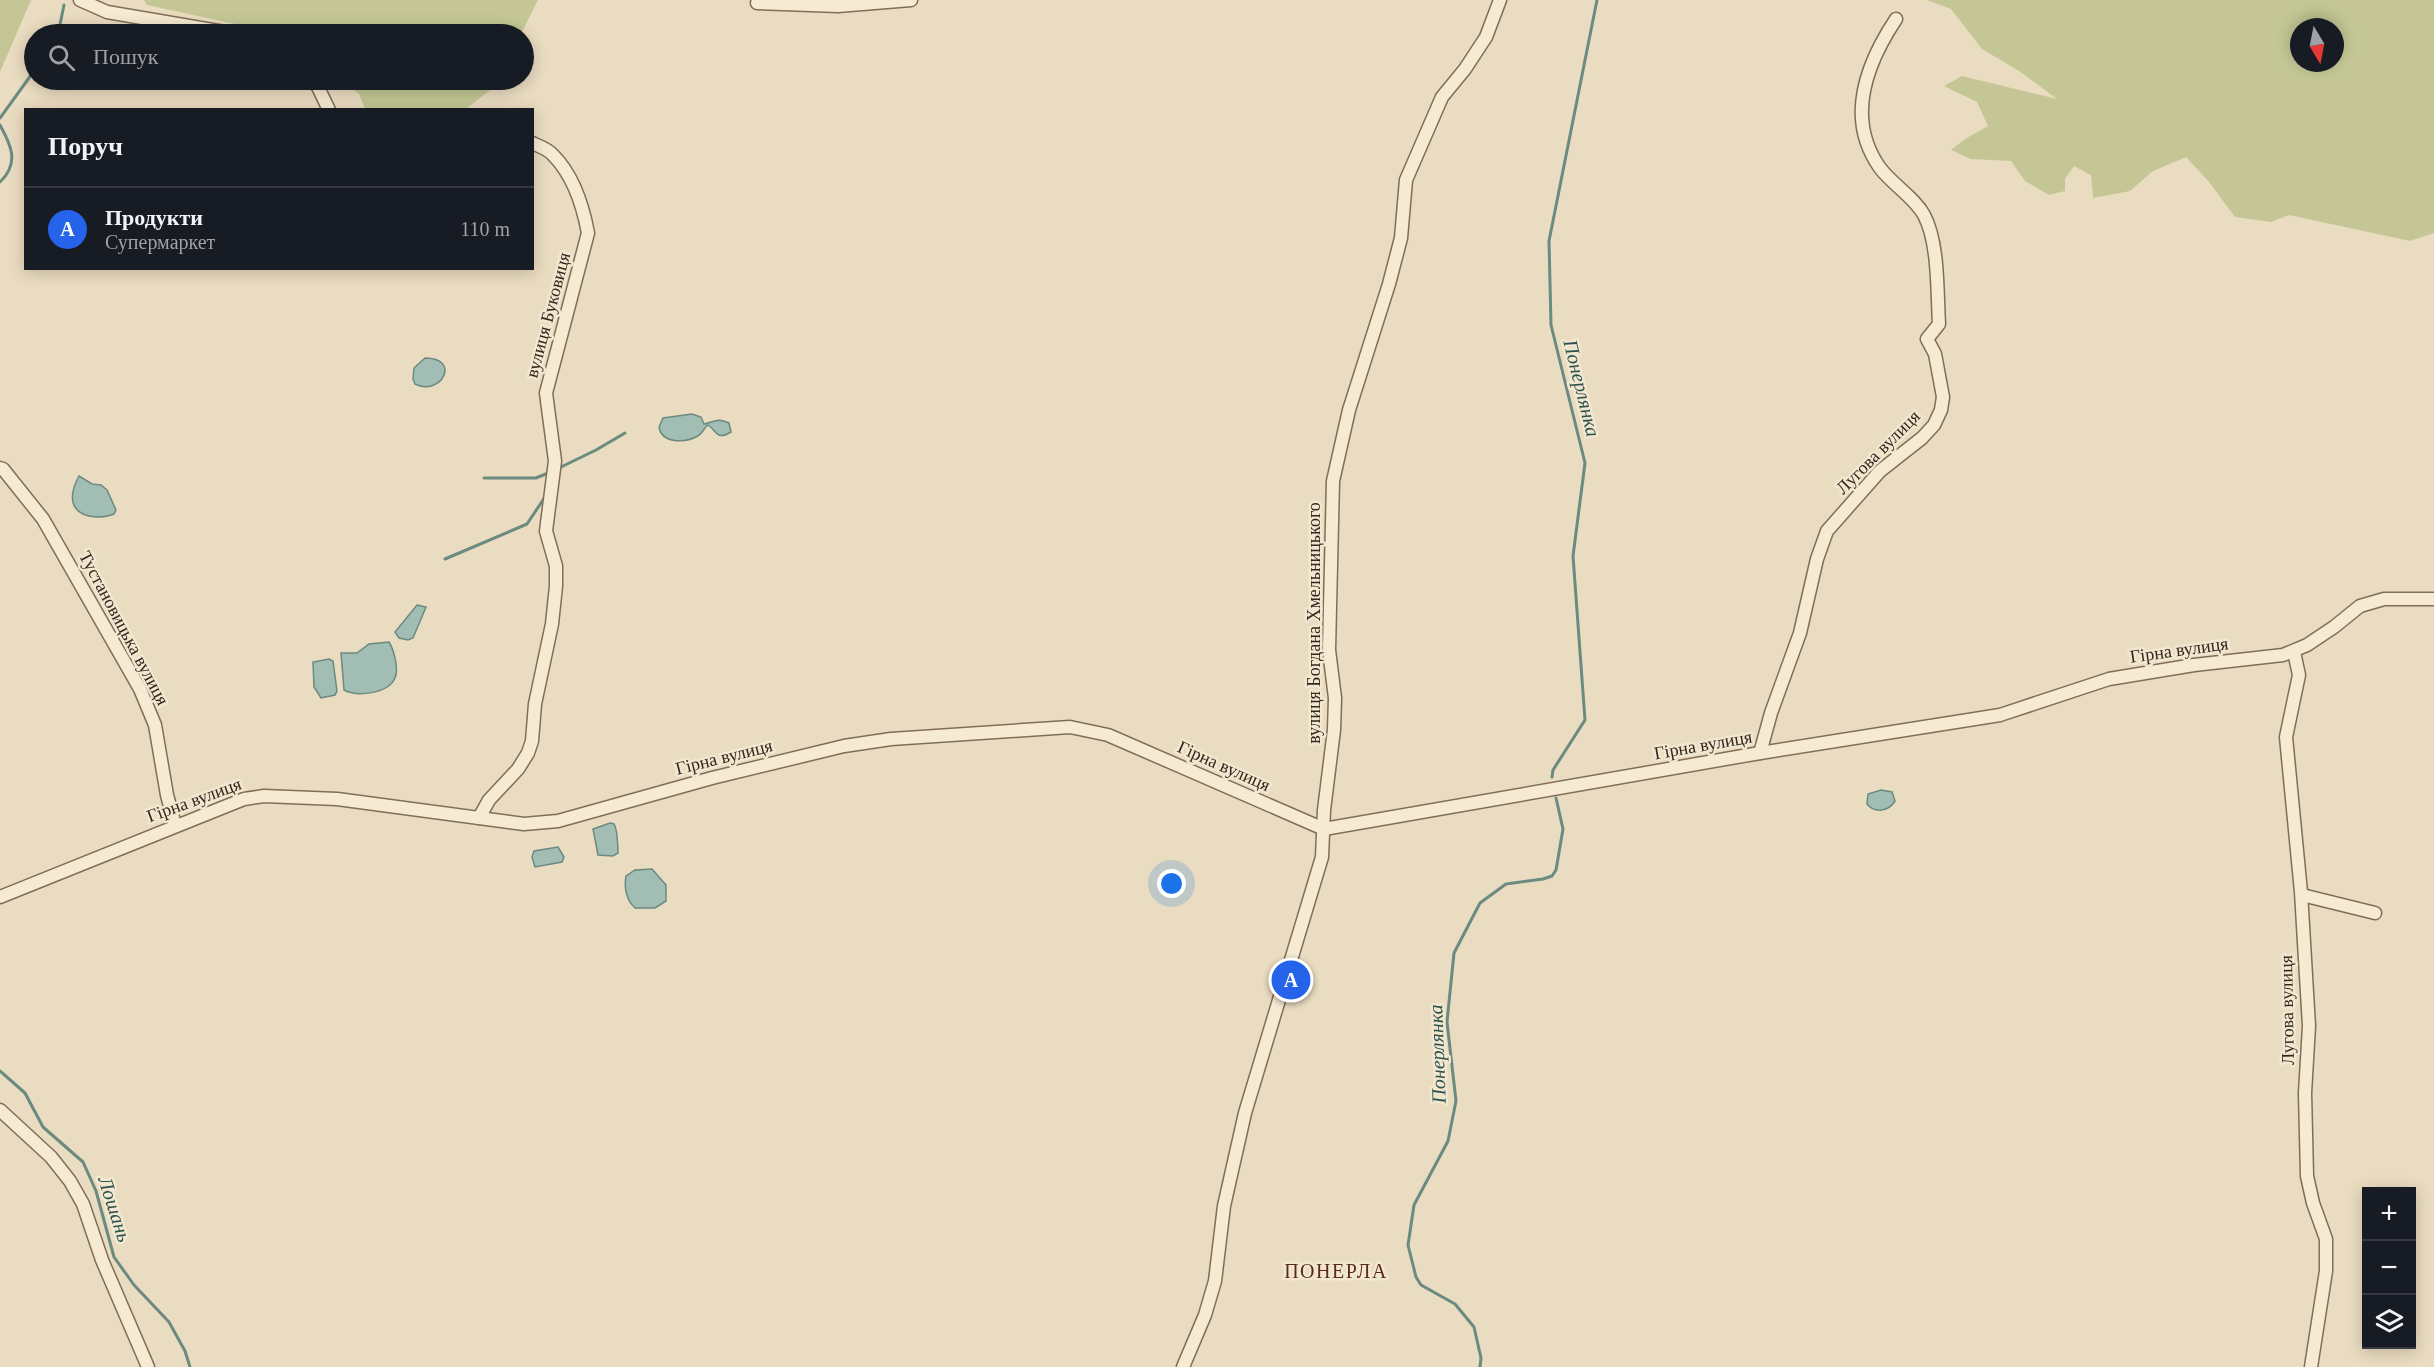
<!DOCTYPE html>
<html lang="uk">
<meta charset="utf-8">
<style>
:root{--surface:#171b24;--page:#242831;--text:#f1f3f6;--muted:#9ea1a6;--line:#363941;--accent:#2563eb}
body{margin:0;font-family:Georgia,serif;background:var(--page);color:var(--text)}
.controls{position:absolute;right:18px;bottom:18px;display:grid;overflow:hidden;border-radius:0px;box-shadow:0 3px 15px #0003}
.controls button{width:54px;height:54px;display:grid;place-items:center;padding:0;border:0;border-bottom:2px solid var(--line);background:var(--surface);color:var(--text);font:30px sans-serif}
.compass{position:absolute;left:2290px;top:18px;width:54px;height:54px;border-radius:50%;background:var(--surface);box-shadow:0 3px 15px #0003;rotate:170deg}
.you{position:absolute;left:1172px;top:884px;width:21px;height:21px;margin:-15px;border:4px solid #fff;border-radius:50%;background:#1a73e8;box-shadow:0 0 0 9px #1a73e833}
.badge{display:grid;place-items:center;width:39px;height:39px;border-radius:50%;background:var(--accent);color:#fff;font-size:20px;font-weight:700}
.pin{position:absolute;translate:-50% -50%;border:3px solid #fff;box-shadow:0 2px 6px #0006}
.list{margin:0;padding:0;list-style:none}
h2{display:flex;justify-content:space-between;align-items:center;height:78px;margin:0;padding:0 24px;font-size:26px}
h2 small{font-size:20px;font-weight:400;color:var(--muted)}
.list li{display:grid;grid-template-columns:39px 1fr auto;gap:18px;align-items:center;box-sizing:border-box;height:84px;padding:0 24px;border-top:2px solid var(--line)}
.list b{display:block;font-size:22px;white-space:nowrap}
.list p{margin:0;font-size:20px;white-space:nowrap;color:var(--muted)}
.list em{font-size:20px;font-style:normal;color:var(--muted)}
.icon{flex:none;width:33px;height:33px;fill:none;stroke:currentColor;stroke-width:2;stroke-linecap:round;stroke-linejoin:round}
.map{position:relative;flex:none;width:2434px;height:1367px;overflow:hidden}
.search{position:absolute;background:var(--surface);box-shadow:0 3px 15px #0003;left:24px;top:24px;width:510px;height:66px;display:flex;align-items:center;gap:15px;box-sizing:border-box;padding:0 21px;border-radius:33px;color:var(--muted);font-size:22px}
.panel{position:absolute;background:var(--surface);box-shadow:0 3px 15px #0003;left:24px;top:108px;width:510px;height:162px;border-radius:0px}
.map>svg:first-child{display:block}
.green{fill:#c4c795;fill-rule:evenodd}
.water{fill:#a2bdb4;stroke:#6b8a80;stroke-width:1.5}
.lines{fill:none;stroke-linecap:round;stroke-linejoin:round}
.stream{stroke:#6b8a80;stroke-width:3}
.minor-casing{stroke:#826d59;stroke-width:15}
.minor{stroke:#f6ead2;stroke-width:12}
.labels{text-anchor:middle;stroke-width:5;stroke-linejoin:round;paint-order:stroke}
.street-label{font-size:18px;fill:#33261d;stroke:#f2e7cf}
.water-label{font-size:20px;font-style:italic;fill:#2d524e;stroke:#f2e7cf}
.neighbourhood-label{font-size:20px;letter-spacing:1.5px;fill:#5c291f;stroke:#f2e7cf}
</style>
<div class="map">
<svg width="2434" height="1367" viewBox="0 0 2434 1367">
<rect width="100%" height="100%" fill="#eadcc0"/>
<g class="green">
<polygon points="0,0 31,0 0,72"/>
<polygon points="144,0 538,0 521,34 281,34 147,5"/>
<path d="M1927,0h507v233l-24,8 -121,-26 -18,7 -36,-5 -26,-35 -23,-25 -33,14 -23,20 -37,7 -2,-23 -17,-9 -9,13v12l-16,4 -24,-14 -14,-20 -40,-2 -20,-9 14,-11 23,-13 -11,-24 -33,-16 18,-10 95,23 -38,-28 -37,-22 -31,-40zM2299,27h36v36h-36z"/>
<polygon points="343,80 503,80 466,109 365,109 359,94"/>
</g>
<g class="water">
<path d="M425,358c37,0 16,39 -10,26l-2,-5 1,-11z"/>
<path d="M692,414l9,3 3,7c11,-2 13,-7 25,-1l2,9c-14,9 -14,-1 -23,-7 -5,4 -5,8 -10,11 -13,7 -36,8 -39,-9l4,-9z"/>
<path d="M79,476l13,8 9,1 6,5 9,20 -2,4c-6,3 -11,3 -18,3 -27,-2 -28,-21 -17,-41z"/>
<polygon points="417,605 426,607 413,638 408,640 399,638 395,632"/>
<path d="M389,642c5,8 10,27 6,36 -7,16 -38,19 -51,12l-3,-37h16l12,-9z"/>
<polygon points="329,659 333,661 337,691 335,695 321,698 314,687 313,662"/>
<path d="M1881,790l11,2 3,9c-6,10 -20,13 -28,3l1,-10z"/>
<path d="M610,823l4,1c3,4 4,22 4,29l-5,3 -15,-1 -5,-26z"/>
<polygon points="558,847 564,857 562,862 535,867 532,857 534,851"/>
<path d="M652,869l14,16v16l-11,7h-20c-9,-8 -11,-21 -9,-32l9,-6z"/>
</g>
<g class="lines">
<g class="stream">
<polyline points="58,34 64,5"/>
<polyline points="0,118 34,71"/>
<path d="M0,125c11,20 20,38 0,57"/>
<polyline points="561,467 596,450 625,433"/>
<polyline points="484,478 536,478 548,473"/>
<polyline points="445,559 527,524 545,497"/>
<polyline points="1552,777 1553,770 1585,720 1573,556 1585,463 1551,325 1549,241 1597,0"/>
<polyline points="0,1071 25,1093 43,1127 83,1162 96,1191 114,1257 134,1285 169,1322 185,1351 190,1367"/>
<polyline points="1480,1367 1481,1358 1474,1327 1455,1304 1421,1285 1416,1277 1408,1245 1414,1205 1448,1141 1456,1101 1447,1022 1454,953 1480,903 1506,884 1543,879 1552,876 1556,870 1563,829 1556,798"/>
</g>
<defs>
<g id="minor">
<polyline points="80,0 107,12 236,34"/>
<polyline points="757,3 838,6 911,0"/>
<polyline points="312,80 318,87 329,110"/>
<polyline points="0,468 3,469 43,519 140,689 155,725 167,795 175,825"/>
<polyline points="2294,652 2299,675 2286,737 2301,892 2309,1026 2305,1093 2307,1176 2313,1203 2326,1239 2326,1271 2311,1367"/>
<path d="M1760,753l11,-40 29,-80 17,-74 10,-28 53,-60 42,-33 12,-13 7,-15 2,-13 -8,-43 -8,-15 12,-15c-2,-32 0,-81 -15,-109 -10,-18 -31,-30 -44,-47 -35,-49 -14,-104 16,-149"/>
<path d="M479,818l10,-18 29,-31 10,-16 4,-12 3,-37 17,-80 4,-38v-20l-10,-35 9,-70 -9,-68 42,-160c-5,-27 -14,-57 -35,-78 -5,-6 -14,-9 -21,-12"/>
<polyline points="2302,895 2375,913"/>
<polyline points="0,897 244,799 264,796 337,799 524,824 558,821 712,778 844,746 891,739 1070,727 1108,735 1324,829 1760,753 2000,715 2109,679 2194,665 2283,655 2307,645 2334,627 2360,606 2384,599 2434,599"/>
<polyline points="0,1110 51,1157 70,1181 83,1204 102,1260 148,1367"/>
<polyline points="1183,1367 1205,1315 1215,1281 1224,1206 1245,1113 1322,857 1324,810 1334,730 1335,698 1329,650 1333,481 1349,410 1389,284 1401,238 1406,180 1442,97 1465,69 1486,37 1500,0"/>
</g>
</defs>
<use href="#minor" class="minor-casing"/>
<use href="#minor" class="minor"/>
</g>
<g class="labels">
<g class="street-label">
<text transform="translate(548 315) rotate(-75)" y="6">вулиця Буковиця</text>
<text transform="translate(1878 452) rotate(-45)" y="6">Лугова вулиця</text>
<text transform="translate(1314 623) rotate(-90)" y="6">вулиця Богдана Хмельницького</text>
<text transform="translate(124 628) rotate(62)" y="6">Тустановицька вулиця</text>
<text transform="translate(2179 650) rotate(-8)" y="6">Гірна вулиця</text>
<text transform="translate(1703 745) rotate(-10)" y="6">Гірна вулиця</text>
<text transform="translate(724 757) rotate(-14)" y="6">Гірна вулиця</text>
<text transform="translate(1224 766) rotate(24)" y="6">Гірна вулиця</text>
<text transform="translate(194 800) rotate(-20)" y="6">Гірна вулиця</text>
<text transform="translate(2287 1010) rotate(-91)" y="6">Лугова вулиця</text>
</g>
<g class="water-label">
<text transform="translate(1582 388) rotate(76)" y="7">Понерлянка</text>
<text transform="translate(1437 1054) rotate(-92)" y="7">Понерлянка</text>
<text transform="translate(115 1209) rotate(72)" y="7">Лошань</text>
</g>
<g class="neighbourhood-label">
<text x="1336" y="1278">ПОНЕРЛА</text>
</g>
</g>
</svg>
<div class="controls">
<button>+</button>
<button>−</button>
<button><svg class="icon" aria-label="layers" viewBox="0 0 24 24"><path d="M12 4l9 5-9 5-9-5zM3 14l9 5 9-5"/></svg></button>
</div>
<svg class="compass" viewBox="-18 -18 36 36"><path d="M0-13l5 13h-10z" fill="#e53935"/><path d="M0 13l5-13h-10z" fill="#9ea1a6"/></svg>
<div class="you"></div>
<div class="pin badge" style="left:1291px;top:980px">A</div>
<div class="search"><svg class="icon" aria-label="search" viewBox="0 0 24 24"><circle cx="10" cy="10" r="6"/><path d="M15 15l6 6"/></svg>Пошук</div>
<section class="panel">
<h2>Поруч<small></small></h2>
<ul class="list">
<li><span class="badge">A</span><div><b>Продукти</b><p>Супермаркет</p></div><em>110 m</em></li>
</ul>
</section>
</div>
